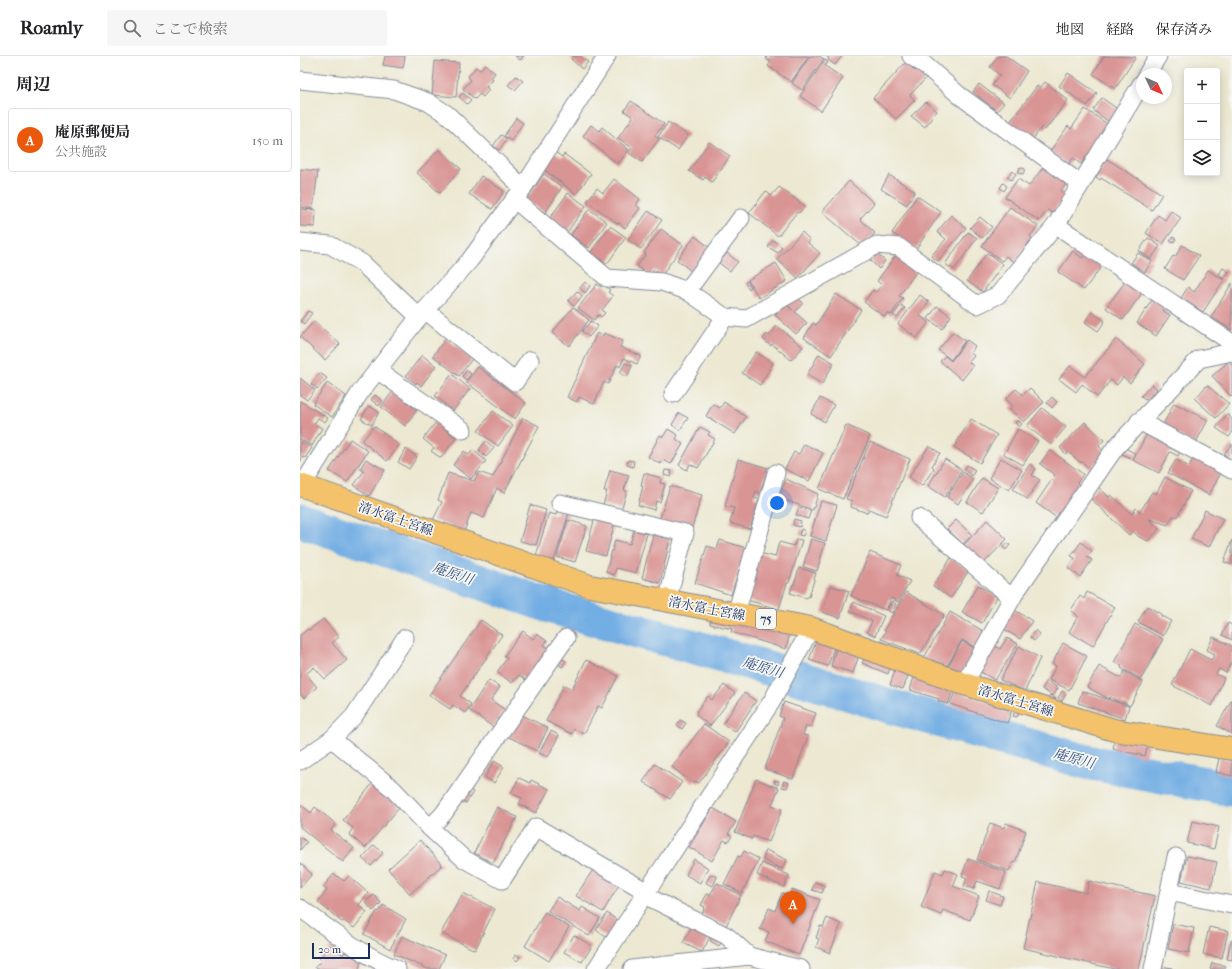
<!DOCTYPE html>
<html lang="ja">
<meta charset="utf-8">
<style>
:root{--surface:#fff;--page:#f6f6f6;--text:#202124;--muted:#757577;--line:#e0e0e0;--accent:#ea580c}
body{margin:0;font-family:"IM FELL French Canon","Noto Serif JP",serif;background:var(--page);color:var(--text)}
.controls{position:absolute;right:12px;top:12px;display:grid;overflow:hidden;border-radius:4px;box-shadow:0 2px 10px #0003}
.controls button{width:36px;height:36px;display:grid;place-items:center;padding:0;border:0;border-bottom:1px solid var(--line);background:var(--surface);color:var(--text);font:20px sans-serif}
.compass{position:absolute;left:836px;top:12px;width:36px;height:36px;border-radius:50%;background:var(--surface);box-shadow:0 2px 10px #0003;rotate:134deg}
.scale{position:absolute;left:12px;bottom:10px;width:58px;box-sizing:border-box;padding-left:4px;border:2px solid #1b2f5e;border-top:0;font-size:11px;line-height:14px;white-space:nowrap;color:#1b2f5e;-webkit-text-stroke:3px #f6f6f2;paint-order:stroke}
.you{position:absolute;left:477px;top:447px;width:14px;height:14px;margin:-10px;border:3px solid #fff;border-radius:50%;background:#1a73e8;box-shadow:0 0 0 6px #1a73e833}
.badge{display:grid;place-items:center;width:26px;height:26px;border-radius:50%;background:var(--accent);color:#fff;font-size:13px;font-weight:700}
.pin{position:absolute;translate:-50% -33px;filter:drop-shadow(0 1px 2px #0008)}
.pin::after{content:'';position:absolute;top:21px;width:14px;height:12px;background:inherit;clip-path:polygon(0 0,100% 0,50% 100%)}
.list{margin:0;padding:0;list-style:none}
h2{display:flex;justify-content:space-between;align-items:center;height:52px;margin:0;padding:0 16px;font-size:17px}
h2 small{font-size:13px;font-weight:400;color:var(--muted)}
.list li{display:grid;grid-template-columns:26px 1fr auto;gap:12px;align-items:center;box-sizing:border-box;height:64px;margin:0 8px 8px;padding:0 8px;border:1px solid var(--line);border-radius:4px}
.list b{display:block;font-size:15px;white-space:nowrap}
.list p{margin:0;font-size:13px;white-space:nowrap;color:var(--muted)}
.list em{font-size:13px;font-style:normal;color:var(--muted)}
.icon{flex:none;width:22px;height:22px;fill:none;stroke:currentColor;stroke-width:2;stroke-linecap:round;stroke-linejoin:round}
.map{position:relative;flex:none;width:932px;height:913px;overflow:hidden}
header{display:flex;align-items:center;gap:24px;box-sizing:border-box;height:56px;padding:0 20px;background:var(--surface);border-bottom:1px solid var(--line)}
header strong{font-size:19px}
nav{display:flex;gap:22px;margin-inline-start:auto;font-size:14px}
.search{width:280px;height:36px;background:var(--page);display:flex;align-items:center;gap:10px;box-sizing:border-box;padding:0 14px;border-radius:4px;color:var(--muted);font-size:15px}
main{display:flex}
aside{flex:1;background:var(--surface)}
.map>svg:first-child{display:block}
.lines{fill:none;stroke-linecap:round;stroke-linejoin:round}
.river{stroke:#72ade3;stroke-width:35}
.building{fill:#d99594}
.minor-casing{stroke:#848c98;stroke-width:19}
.primary-casing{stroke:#848c98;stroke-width:24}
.minor{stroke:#fff;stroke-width:17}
.primary{stroke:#f3c26a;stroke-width:22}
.labels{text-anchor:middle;stroke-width:3.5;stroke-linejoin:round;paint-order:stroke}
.shield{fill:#f6f6f2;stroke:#5d6b8a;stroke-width:1}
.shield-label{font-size:12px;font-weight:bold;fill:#1b2f5e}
.street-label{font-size:13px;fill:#1b2f5e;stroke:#f6f6f2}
.water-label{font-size:14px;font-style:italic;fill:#355586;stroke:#f6f6f2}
</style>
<header>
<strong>Roamly</strong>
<div class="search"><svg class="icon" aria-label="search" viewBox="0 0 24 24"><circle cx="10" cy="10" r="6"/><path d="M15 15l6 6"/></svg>ここで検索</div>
<nav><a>地図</a><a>経路</a><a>保存済み</a></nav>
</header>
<main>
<aside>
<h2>周辺<small></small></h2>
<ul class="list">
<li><span class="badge">A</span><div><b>庵原郵便局</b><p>公共施設</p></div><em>150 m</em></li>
</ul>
</aside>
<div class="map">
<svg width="932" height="913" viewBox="0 0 932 913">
<rect width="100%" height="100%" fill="#f6f6f2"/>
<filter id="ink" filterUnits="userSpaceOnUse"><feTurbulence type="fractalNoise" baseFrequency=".025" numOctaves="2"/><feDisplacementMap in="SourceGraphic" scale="8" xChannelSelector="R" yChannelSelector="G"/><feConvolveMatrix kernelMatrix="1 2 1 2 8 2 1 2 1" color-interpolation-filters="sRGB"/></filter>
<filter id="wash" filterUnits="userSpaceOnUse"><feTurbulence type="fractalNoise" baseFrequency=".012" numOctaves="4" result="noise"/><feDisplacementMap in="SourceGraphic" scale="16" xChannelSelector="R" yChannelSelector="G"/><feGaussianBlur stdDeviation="0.9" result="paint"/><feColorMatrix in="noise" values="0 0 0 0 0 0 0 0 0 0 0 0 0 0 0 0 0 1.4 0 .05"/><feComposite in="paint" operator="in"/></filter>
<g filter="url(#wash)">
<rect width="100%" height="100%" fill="#ece8d1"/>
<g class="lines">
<polyline class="river" points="0,464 256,552 451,607 596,652 787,706 932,733"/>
</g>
<g id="blocks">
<g class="building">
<polygon points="85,0 105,0 103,12 83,9"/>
<polygon points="215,0 224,0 220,4"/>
<polygon points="274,0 280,0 288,6 282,13 271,3"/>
<polygon points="467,0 509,0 491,26 468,10 471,6 466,3"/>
<polygon points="510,0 519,0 524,3 502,34 492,27"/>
<polygon points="526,0 542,0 535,9 528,4 529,2"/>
<polygon points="698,0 706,0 727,15 710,42 692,29 700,19 690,11"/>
<polygon points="804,0 836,1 815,33 793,18"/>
<polygon points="525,4 528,6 525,10 543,22 521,55 500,40"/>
<polygon points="135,5 159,7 156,41 132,39"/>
<polygon points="606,6 615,15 617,13 627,21 610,39 615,44 596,63 573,42"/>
<polygon points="185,8 195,17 191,22 193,24 186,31 189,34 183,41 180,38 175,43 163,33 171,24 168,21 176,11 180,14"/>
<polygon points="768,17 797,37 787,50 759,30"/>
<polygon points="216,20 223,25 215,34 208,29"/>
<polygon points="745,26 768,44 745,74 742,71 733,83 710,66 737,30 740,32"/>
<polygon points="679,28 704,47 697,55 673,36"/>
<polygon points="163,37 171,44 167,48 159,41"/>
<polygon points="802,42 819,54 809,66 793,54"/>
<polygon points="331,45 364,68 355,80 359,83 342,106 329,97 332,92 318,82 333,61 324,55"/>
<polygon points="626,46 637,55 625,71 611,60"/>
<polygon points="785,53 809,69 781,108 773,102 768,109 750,95 768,70 771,73"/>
<polygon points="216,62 223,67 211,85 204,80"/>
<polygon points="368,66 388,79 378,94 358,81"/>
<polygon points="291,69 299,75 302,71 329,94 318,108 283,80"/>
<polygon points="201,79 207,83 199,94 193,90"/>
<polygon points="409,86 430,100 412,126 405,121 403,124 389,115"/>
<polygon points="139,93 161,113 140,137 117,117"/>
<polygon points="255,96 262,101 264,98 291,118 276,138 242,112"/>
<polygon points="807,103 862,138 852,154 801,122 800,124 796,121"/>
<polygon points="744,110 767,127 761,135 766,139 752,157 748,154 739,165 705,141 718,123 729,130"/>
<polygon points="720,111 725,113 723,118 718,117"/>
<polygon points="0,113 18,115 13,153 0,151"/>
<polygon points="712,115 716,118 711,124 707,121"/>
<polygon points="244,118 262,131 245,157 226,144"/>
<polygon points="589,119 615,135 607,149 581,133"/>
<polygon points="181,120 204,135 192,153 169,138"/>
<polygon points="314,123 340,143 336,149 340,152 325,172 319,167 318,168 287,145 297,132 303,137"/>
<polygon points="549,125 574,147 560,163 575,177 563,191 522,156"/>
<polygon points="703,127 707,130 704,135 700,132"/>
<polygon points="479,131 505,150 499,157 497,156 478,180 449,157 466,135 471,140"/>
<polygon points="268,137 286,150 267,176 249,163"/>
<polygon points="617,140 641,156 616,193 592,177"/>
<polygon points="710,151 738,170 730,180 732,182 715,207 706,200 702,205 682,190"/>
<polygon points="0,153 16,154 15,171 0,170"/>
<polygon points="289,153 307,166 289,192 271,179"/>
<polygon points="348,155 362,164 341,193 328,184"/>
<polygon points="871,155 881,162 863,188 846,177 858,159 865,164"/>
<polygon points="651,159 666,172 638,205 631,200 646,183 637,176"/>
<polygon points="680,161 692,171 682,182 670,172"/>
<polygon points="310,170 326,181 307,208 291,196"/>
<polygon points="361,173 383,189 362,219 354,214 350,220 337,210 346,198 344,197"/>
<polygon points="502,176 510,184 508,187 520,197 498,222 477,203"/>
<polygon points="668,176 677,182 654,214 645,208"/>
<polygon points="395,180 410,192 391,215 377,204"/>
<polygon points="873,181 876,183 873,187 870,185"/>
<polygon points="848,182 860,190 851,203 839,195"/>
<polygon points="473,184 482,191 478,197 468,191"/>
<polygon points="882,189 899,200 883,224 865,213 873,200 875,201"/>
<polygon points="773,195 782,202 786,197 804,207 784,234 758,216"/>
<polygon points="427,197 438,206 430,215 419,207"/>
<polygon points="576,197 585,205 579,213 570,204"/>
<polygon points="687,197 703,208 683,236 667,225"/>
<polygon points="838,197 852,205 845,216 831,207"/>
<polygon points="596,199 617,215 599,240 603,242 591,259 587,257 585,261 564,246 573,234 576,236 582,229 577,225"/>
<polygon points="476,207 487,225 459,242 448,224"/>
<polygon points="923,212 929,216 924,223 918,220"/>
<polygon points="908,214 924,224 903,256 881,242 888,231 894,236"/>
<polygon points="828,222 844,234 823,264 806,252"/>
<polygon points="447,225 451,231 449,233 445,226"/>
<polygon points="285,226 290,230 285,237 280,232"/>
<polygon points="932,227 932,274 911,261"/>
<polygon points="297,228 301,231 303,228 310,234 308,236 313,240 302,254 305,257 301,261 298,259 294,264 278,252"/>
<polygon points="277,235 282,240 274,250 268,245"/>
<polygon points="494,238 503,247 495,256 507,267 496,278 475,259 485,248 493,254 486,247"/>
<polygon points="536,238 561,254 531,300 504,282 513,267 516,269"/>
<polygon points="620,239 629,246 619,259 629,266 617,282 598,268"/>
<polygon points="852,244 864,251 862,254 870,259 856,280 837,267"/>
<polygon points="601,249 605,252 597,262 593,259"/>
<polygon points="637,250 651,260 642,273 628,263"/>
<polygon points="273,251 289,264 269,290 252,277"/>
<polygon points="8,255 12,257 4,268 0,265"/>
<polygon points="792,256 805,265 798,275 785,266"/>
<polygon points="14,265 40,288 25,304 0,281"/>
<polygon points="291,265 298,270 289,281 282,275"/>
<polygon points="477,270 503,291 491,304 472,288 471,290 463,283 467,278 469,280"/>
<polygon points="653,276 665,285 651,304 638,294"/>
<polygon points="297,277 303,280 304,277 323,285 320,291 341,300 337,308 324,302 320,311 317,309 308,328 304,326 294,348 279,341 277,346 267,341"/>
<polygon points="146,282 172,303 159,320 133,300"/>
<polygon points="816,283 845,308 830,327 823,321 817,329 811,324 797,341 782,328 776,336 759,323 770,310 785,321"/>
<polygon points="667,284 675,290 671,297 674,300 669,306 673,310 662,324 640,305 645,300 651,305"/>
<polygon points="456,296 473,307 460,329 442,317"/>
<polygon points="519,298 534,307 522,328 507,319"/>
<polygon points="122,299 136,310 121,330 117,326 116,328 106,320"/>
<polygon points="929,305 932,309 932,341 912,320"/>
<polygon points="325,307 332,310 327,321 320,317"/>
<polygon points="178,311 226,347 215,363 166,326"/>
<polygon points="167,314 171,318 166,324 162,320"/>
<polygon points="20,317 27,322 17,333 11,328"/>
<polygon points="152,318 170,333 153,355 135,340"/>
<polygon points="0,322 15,334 7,344 0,339"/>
<polygon points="27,327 46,340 32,361 13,348"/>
<polygon points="852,328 857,333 846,344 841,340"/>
<polygon points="907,329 929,348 916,362 895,343"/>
<polygon points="730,332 744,346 724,366 709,353 713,350 706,343 716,333 723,339"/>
<polygon points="93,335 117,354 105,370 81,351"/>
<polygon points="75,339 83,345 79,350 71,344"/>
<polygon points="752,341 757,346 752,352 747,347"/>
<polygon points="520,342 534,349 525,366 511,358"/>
<polygon points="0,345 28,362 25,366 18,362 14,368 22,372 12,390 0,383"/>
<polygon points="424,346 446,361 435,378 406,360 413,348 420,352"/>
<polygon points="874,347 908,364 895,388 862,371"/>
<polygon points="69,350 79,356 72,369 61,363"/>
<polygon points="742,352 766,371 751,389 727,370"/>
<polygon points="193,355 213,370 198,390 178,375"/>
<polygon points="379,357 388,362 380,374 372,369"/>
<polygon points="927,358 932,363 932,377 929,381 916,372"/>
<polygon points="223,362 239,370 204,437 197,432 184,462 171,457 164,476 133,464 142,446 138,444 148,417 174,425 179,416 193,421"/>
<polygon points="671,363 697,379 680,407 654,391"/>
<polygon points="718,364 722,368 719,371 715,367"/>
<polygon points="136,366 156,382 141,402 131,395 134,392 123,383"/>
<polygon points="785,366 804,384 799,390 805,397 790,413 782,406 781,407 768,396 766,398 760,392"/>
<polygon points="546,369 570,380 543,443 519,433"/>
<polygon points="74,370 99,389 87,405 62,385"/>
<polygon points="400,371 410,376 408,379 415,383 398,412 390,408 387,414 379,409"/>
<polygon points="368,373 378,379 376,383 383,388 371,408 363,404 361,408 348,401 360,379 363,381"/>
<polygon points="718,373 738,385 723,409 704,398"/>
<polygon points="848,376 881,394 878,400 870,396 859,417 833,404"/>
<polygon points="50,383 68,395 47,426 29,415"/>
<polygon points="186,385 194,392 186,401 179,394"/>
<polygon points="2,386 12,392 5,402 3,401 0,406 0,387"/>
<polygon points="570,386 610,403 586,460 569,453 567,457 551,451 552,445 546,443"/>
<polygon points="504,388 523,397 509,425 485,413 494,396 499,398"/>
<polygon points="932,388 932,405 924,398"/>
<polygon points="629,390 640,397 632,410 634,412 622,430 609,421"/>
<polygon points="825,392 836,398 833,403 822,398"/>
<polygon points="106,393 117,401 109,413 98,406"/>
<polygon points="173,394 186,405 171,423 153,409 164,395 169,399"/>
<polygon points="750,394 783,418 777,427 780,430 757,462 736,447 755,419 740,408"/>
<polygon points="894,400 922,415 909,439 868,417 876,404 889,411"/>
<polygon points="701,402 722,414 709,434 689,422"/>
<polygon points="66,403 85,414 69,440 54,429 64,415 60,413"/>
<polygon points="438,403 468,412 460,437 456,435 454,442 459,443 450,473 430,467 434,452 425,450"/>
<polygon points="645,403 662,414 645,441 628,430"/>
<polygon points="328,404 334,405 333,411 327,409"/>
<polygon points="730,408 736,413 732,419 740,424 727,443 713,433"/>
<polygon points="667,409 675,414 672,420 664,414"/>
<polygon points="310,414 329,419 324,434 327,435 321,454 303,449 307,435 304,435"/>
<polygon points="365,414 372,415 371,421 364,419"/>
<polygon points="663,416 673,423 658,448 647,441"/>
<polygon points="344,417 361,422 360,427 365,428 360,446 356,445 354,454 338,449 343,430 341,429"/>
<polygon points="865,421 891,435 877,461 873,460 868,469 849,463 859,473 848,485 839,481 833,475 829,479 789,441 797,430 809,441 811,439 832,458 836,452 840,456 852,436 856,438"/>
<polygon points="682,422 698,432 683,456 667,446"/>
<polygon points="486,423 518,438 513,454 479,442"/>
<polygon points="370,430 402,439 391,475 359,465"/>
<polygon points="521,445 537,449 526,485 510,480"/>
<polygon points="230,449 246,454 236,489 220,485"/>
<polygon points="499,451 511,455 508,463 496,459"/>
<polygon points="258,454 269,457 254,505 236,500 249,457 256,459"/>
<polygon points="905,454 923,463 909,491 891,483"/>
<polygon points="295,461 315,466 306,500 286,495"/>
<polygon points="494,463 501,465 500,471 493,469"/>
<polygon points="268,464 287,470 275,506 257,501"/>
<polygon points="656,464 672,479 663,488 647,473"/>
<polygon points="687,464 707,483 683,508 663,490"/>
<polygon points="501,473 505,475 503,480 499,479"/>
<polygon points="334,474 347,478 336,517 316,512 314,519 306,516 315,484 330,488"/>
<polygon points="353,479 370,483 360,527 342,522"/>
<polygon points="496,483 502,484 489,527 487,527 479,553 443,543 460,497 475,501 479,486 494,490"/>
<polygon points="511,483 525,487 517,515 503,511"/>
<polygon points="420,484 446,492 431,539 395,527 407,490 417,493"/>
<polygon points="932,484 932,509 924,506"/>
<polygon points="781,486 792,495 787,501 792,504 780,521 768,512 775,502 771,500"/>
<polygon points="707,487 710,489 706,494 703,491"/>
<polygon points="570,496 601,509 597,519 610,525 598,546 591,542 586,554 551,540"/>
<polygon points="651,502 669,514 651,542 633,530"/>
<polygon points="499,512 516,517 509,541 507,541 506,542 490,537 493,528 494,529"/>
<polygon points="678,529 697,541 682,567 662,556"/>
<polygon points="531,530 549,535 540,562 522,556"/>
<polygon points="606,536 644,559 620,598 581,583 586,575 584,574"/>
<polygon points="787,536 815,551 793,590 769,576 778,560 771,554 780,540 784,543"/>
<polygon points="592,545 596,548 592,557 587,554"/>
<polygon points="554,546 584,560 575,580 567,576 572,565 550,555"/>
<polygon points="847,550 861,558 861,560 871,565 863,580 838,566"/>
<polygon points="713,553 732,565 720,583 701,571"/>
<polygon points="650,556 685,576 676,592 662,584 645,614 624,602"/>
<polygon points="411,560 490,576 486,593 431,576 432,573 410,568"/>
<polygon points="23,563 39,581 32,587 47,604 25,623 14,611 6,618 17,631 4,642 0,638 0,579 8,573 9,574"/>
<polygon points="181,564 202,579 160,640 171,648 165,657 153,649 150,653 129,639"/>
<polygon points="928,567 932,569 932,584 922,579"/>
<polygon points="835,568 863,583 841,623 821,612 822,610 814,606"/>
<polygon points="736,574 740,578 734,585 730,581"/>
<polygon points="223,575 233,583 237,578 247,585 244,589 250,593 227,625 219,619 212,627 197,616 207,602 204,600"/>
<polygon points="913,581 932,590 932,604 926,617 919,613 916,618 924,622 912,650 872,629 890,593 911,604 915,598 907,594"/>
<polygon points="707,582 718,588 695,624 677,614 693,589 700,593"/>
<polygon points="517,583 535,589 528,610 509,604"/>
<polygon points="662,585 676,593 660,622 646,614"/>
<polygon points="763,587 787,600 769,634 749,624 756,610 752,608"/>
<polygon points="537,589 560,596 553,617 531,610"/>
<polygon points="719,590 740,602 725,635 700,624"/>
<polygon points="566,600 591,610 588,618 562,607"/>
<polygon points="259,601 266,605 262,611 255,606"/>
<polygon points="286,604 318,620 302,652 298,650 284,678 274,673 272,678 246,665 264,629 272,633"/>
<polygon points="799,610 821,622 824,615 843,626 830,650 823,646 822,648 810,641 809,643 787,631"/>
<polygon points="596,611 610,615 603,633 590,629"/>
<polygon points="614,621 653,633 648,648 638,645 639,643 610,634"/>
<polygon points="189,624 200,631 191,644 205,654 193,671 169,654"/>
<polygon points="747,625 758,632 753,640 742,633"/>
<polygon points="424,629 435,637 410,670 396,659 397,657 396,656 408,640 412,644"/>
<polygon points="655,635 712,654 707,667 650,648"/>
<polygon points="762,635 766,638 762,645 758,642"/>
<polygon points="782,635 829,650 825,663 778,647"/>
<polygon points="444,637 456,645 435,676 423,668"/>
<polygon points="750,639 756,643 754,647 747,643"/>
<polygon points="932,643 932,678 917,670"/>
<polygon points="484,646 516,657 511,671 506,670 503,679 508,680 493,723 465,713 483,662 479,660"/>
<polygon points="715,655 719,657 717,661 713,660"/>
<polygon points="218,657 248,672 237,695 207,680"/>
<polygon points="380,664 386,667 382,673 377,669"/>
<polygon points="404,668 429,686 399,727 395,725 393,727 372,711"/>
<polygon points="251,675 259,679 248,701 239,697"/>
<polygon points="815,681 848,689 845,700 813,693"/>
<polygon points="919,702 932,704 932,720 916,716"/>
<polygon points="194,705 204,711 194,727 185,721"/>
<polygon points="355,708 382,726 370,743 343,726"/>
<polygon points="219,722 230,727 231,724 249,733 236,757 219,748 222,742 211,737"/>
<polygon points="456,723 479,732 472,749 482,753 469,786 453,780 452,783 435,776"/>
<polygon points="475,724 479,725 478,729 474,727"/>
<polygon points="484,725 489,727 487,732 482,731"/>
<polygon points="73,727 98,748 96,750 99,752 65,792 49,778 53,772 43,764"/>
<polygon points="168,732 173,736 166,747 161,744"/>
<polygon points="0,748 11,757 15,751 36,768 31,774 54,792 43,806 0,771"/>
<polygon points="197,751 217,761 193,807 174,797"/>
<polygon points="413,752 436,766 428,778 432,780 428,786 424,784 412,805 389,791"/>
<polygon points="892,765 919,771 914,793 887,787"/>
<polygon points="690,767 704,772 706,767 726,775 715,807 713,806 709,815 677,804"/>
<polygon points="0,781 7,786 0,794"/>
<polygon points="120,784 142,809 110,838 88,813"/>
<polygon points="74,789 83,797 71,810 62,802"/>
<polygon points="466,794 487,804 482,813 463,804"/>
<polygon points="444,795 459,803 442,837 424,828 438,800 441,801"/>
<polygon points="887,800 917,806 911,832 881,825"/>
<polygon points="394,803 408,812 400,827 386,819"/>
<polygon points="668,803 706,816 700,833 677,825 674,833 664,830 667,822 662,820"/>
<polygon points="0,807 12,818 0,832"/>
<polygon points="462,807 489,819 484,831 457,819"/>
<polygon points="296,809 321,825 303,856 276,840"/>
<polygon points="645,813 658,818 653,830 679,840 670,864 643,854 641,859 621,851 635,815 643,818"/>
<polygon points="34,818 44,825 49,820 68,837 59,849 67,856 54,872 44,865 42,866 18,846 27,834 23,831"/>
<polygon points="411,818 417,821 413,830 406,827"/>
<polygon points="789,825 855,840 839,913 814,913 723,892 738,826 786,837"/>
<polygon points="515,826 525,830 522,837 512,834"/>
<polygon points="417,827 441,839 426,870 402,858 405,851 401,849 407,838 410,839"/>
<polygon points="492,833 520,844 499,899 465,885 469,876 460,873 469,852 475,855 482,837 489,839"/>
<polygon points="689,835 703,840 700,849 686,844"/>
<polygon points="163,837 195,853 175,894 141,877"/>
<polygon points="74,839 81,847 73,855 65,846"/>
<polygon points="257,841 280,855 282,851 300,862 289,880 248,855"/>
<polygon points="83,849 106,863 90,893 64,878 77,855 79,856"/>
<polygon points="245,856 269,871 249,905 225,890"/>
<polygon points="307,857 317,864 306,881 296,874"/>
<polygon points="527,862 541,868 530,897 516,891 519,883 516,882 520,870 523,871"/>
<polygon points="873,868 894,872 889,897 868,893"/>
<polygon points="392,870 411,879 402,896 383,887"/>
<polygon points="909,871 928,875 922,902 903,898"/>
<polygon points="415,876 424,881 419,890 410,885"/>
<polygon points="274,879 292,890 282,906 264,896"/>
<polygon points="102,880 145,899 139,913 128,913 94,898"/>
<polygon points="931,884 932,884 932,904 927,903"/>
<polygon points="32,889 43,899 45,896 47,897 48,896 60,903 59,904 61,905 59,913 17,913 15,911 21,905 19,902"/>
<polygon points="216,899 220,901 217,905 214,902"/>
<polygon points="912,907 926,910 925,913 910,913"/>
<polygon points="862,910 872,912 872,913 861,913"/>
</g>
</g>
</g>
<g filter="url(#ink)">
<use href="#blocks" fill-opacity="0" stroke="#848c98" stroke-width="1"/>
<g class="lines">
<defs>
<g id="minor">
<polyline points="611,0 625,9 659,39 781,128"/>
<polyline points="847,18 858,0"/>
<polyline points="0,24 94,34 128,46 148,59 223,132"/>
<polyline points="214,143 307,222 362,226 387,235 425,261 446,263 577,189 599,191 677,249 698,239 756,169 932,287"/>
<polyline points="756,169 842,27"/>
<polyline points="0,186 30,189 62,207 119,261"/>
<polyline points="387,235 441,162"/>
<polyline points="125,254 215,326 230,304"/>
<polyline points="77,314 163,374"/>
<polyline points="373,338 425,261"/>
<polyline points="839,365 932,414"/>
<polyline points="2,430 61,335 119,261 170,204 223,132 307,0"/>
<polyline points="260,447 385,477 367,545"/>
<polyline points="619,462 712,542"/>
<polyline points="436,558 476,417"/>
<polyline points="664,628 715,537 815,392 899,303 932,296"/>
<polyline points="32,683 93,733 130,772 164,803 202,824 236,771 347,836"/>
<polyline points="0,705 32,683 54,660 105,582"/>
<polyline points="130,772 144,757 266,582"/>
<polyline points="869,836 932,849"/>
<polyline points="344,839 427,880 449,900"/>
<path d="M0,852c31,22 61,47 97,61"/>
<polyline points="296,913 472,645 511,572"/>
<polyline points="332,913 449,900 501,913"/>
<polyline points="853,913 876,801"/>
</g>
<polyline id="primary" points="0,429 290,530 511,572 664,628 814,674 932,693"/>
</defs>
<use href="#minor" class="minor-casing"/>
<use href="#primary" class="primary-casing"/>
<use href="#minor" class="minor"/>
<use href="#primary" class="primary"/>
</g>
</g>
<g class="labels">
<rect class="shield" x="456" y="553" width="20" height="20" rx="3"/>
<g class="shield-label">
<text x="466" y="567">75</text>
</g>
<g class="street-label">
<text transform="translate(96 462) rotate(19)" y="5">清水富士宮線</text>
<text transform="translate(407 552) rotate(11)" y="5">清水富士宮線</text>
<text transform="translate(716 644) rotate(17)" y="5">清水富士宮線</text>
</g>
<g class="water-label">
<text transform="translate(153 517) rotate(19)" y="5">庵原川</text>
<text transform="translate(463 611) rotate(17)" y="5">庵原川</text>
<text transform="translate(774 702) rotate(15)" y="5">庵原川</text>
</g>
</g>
</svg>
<div class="controls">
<button>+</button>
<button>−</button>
<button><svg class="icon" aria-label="layers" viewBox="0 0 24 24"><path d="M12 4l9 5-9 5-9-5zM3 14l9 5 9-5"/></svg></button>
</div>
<svg class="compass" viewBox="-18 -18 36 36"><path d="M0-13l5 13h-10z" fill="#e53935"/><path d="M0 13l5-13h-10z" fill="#757577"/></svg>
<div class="scale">20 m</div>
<div class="you"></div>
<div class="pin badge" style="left:493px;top:868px">A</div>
</div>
</main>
